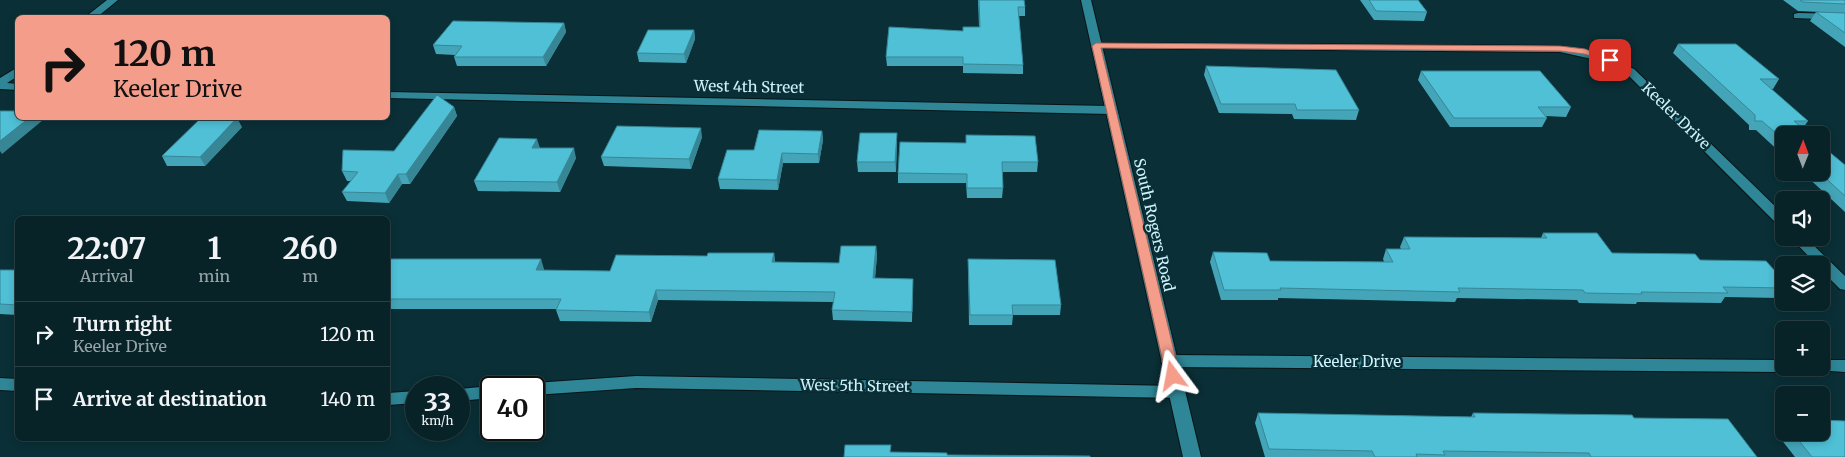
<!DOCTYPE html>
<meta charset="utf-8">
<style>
body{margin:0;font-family:Merriweather,serif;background:#162f34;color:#f1f3f6;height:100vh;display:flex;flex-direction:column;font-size:19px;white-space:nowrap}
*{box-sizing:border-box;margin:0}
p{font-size:16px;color:#98a4a8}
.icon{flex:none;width:28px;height:28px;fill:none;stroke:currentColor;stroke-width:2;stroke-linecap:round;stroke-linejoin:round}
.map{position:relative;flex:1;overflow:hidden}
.details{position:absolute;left:15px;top:216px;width:375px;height:225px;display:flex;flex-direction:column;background:#082328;border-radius:8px;box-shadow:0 2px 8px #0003,0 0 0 1px #294045}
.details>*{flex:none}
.guide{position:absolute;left:15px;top:15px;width:375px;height:105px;border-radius:8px;box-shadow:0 2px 8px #0003,0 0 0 1px #294045;background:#f49d8b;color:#111;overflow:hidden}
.needle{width:32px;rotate:1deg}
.buttons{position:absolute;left:1775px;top:126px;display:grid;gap:10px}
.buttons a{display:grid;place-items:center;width:55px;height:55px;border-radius:8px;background:#082328;box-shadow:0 2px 8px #0003,0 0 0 1px #294045;font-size:25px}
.speed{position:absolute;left:405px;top:376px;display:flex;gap:10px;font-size:25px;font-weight:700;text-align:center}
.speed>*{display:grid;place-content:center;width:65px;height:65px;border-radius:50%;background:#082328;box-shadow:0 2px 8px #0003,0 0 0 1px #294045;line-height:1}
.speed small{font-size:12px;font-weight:400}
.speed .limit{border:2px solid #111;border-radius:8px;background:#fff;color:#111}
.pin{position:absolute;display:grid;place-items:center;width:42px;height:42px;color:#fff;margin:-21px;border-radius:10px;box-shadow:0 2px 8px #0006}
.me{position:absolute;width:55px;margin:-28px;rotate:347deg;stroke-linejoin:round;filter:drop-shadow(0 0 4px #0008)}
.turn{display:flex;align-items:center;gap:18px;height:105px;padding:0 15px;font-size:22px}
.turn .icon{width:65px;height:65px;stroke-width:2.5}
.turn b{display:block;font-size:35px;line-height:42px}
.eta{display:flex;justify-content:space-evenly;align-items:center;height:85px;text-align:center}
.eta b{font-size:30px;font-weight:700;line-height:35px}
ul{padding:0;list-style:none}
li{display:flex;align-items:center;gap:15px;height:65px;padding:0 15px;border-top:1px solid #294045}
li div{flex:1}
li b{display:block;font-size:19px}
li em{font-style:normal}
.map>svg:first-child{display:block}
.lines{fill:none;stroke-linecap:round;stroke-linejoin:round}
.minor-casing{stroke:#071518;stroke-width:2}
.tertiary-casing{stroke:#071518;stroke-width:2}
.minor{fill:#2f8696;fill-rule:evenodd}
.tertiary{fill:#2f8696;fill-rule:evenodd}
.wall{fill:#44a5b8}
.shaded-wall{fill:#378696}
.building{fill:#4fc0d6;stroke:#378696}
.route{fill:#f49d8b;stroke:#9f665a}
.labels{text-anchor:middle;stroke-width:5;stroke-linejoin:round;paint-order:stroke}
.street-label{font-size:15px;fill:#cdf4fd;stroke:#0a2f36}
</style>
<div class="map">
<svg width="1845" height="457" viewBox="0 0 1845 457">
<rect width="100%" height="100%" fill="#0a2f36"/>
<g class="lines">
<defs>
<g id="minor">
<path d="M107,0h11l-22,18h-12z"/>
<path d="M1798,13l47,1v6l-51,-2v-4z"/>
<path d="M1096,43l464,3 40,8 34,15 150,146v12l-5,-1 -153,-153 -34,-14 -32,-7 -468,-4v-4z"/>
<path d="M18,67v9l-11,7 11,1v6l-18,-1v-11z"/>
<path d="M388,92l722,14 6,4 -6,4 -722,-16z"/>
<path d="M1791,238h15l39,38v14l-5,-1 -19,-19v-5h-4z"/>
<path d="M1169,355l615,5v8h7l-7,4 -615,-5 -6,-2 -2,-4 2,-4z"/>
<path d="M1821,360h24v12l-30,-2 -1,-2h7z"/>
<path d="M636,376l541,10 6,2 2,4 -2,4 -6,2 -541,-10 -102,7v-7h-7l7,-5z"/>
<path d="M0,378l18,1v12l-18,-1z"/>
<path d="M491,386l6,2h-6v10l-32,3v-12z"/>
<path d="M416,391v12l-28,2v-12z"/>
</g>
<path id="tertiary" d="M1081,0h10l110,457h-18z"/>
</defs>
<use href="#minor" class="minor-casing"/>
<use href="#tertiary" class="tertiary-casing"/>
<use href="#minor" class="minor"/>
<use href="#tertiary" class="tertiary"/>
</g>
<g class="wall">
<path d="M978,0h46l1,7v9h-6l4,49v9l-60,-1v-7h-76l-1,-9 77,-26 16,-4z"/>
<path d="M1360,0h58l9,12 -3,9 -50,-1z"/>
<path d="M1783,0h62v13l-47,-2z"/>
<path d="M1816,12l29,1v34l-35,-26z"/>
<path d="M564,23l2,9 -20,34h-89l-3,-9 1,-2 -19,-1 -3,-9z"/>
<path d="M694,30l1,9 -9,24 -47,-1 -2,-9z"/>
<path d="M1678,44l101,35 -6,10h-3l38,32 -5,7 -19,7v21l-28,-26h-7v-5l-76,-72z"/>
<path d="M1206,66l153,44 -3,10 -62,-1 -2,-5 -73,-1 -15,-38z"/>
<path d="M1421,71l150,36 -5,10 -20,-1 1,2 -5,9h-92l-32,-47z"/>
<path d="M454,107l3,9 -47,68h-8l-13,19 -42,-2 -5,-9 9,-11h-4l-5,-10 52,-20z"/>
<path d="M242,127l-37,39h-38l-5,-10z"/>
<path d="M822,131l1,9 -4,23h-36l-5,27 -58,-1 -2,-10 36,-29z"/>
<path d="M897,133l-1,39h-38l-1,-10z"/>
<path d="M966,135l72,27 -1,10h-35l1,16 -1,10h-35l-1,-15h-68v-10l68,-30z"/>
<path d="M702,137l-11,32 -87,-3 -3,-9z"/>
<path d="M540,148l36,10 -16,34 -82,-1 -4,-10z"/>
<path d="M1845,165v47l-43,-40h19z"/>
<path d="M1543,233l69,20 88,7 84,21v15l-1,2 -58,-1 -4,6 -84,-1 -1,2 -57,-1 -2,-3 -120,-2 -2,4 -177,-4v2h-57l-11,-38 3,-10 57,9 114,1 -1,-3 3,-10h15l-1,-2 4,-10 137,1z"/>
<path d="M876,246l1,10 -2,22 38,1 -1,43 -79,-2 -1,-10 2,-8 -176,-2 -7,22 -91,-1 -4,-11 1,-1h-169v-50l156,10v1l66,1 97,-15 67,-3 1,9 64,1z"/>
<path d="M968,259l93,46 -1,10h-47l-1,10h-43z"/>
<path d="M0,270h18v45l-18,-1z"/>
<path d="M1258,413l213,4 2,-4 161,5 123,39h-492l-10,-34z"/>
<path d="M1782,420h2v12h37l24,25h-50l-21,-27z"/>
</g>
<g class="shaded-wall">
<path d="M564,23l2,9 -20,34 -3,-9z"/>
<path d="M694,30l1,9 -9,24 -2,-9z"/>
<path d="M454,107l3,9 -47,68 -4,-10z"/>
<path d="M29,118h12l2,2 -41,34 -2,-3v-10z"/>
<path d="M237,118l5,9 -37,39 -5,-9z"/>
<path d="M701,128l1,9 -11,32 -2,-10z"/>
<path d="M822,131l1,9 -4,23 -1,-9z"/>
<path d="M897,133v10l-1,29 -1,-10z"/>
<path d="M537,139l3,9h-8z"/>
<path d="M574,148l2,10 -16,34 -3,-10z"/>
<path d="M782,153l1,10 -5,27 -1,-10z"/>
<path d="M398,174l4,10 -13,19 -4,-10z"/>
<path d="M876,246l1,10 -3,32 -1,-10z"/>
<path d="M774,253l1,10 -3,-1z"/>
<path d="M541,259l3,10 -4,11 -4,-10z"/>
<path d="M656,290l2,10 -7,22 -2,-10z"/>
</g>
<g class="building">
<path d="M979,0h45l1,7h-7l5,58 -60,-1v-7h-77l3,-30 74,4v-4h17z"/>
<path d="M1369,0h49l9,12 -51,-1z"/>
<path d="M1800,0h45v4l-42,-2z"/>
<path d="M1816,12l29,1v20z"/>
<path d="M260,17h48l-49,1z"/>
<path d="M453,21l111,2 -21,34h-89l8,-11 -29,-1z"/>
<path d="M648,30h46l-10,24 -47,-1z"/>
<path d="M1678,44h58l43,35h-19l48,42h-14l16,14h-26v5l-22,-19h-7v-6z"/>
<path d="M1206,66l130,4 23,40h-62l-2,-6h-74z"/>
<path d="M1421,71h119l31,36h-33l9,11h-93z"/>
<path d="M437,95l17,12 -48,67h-8l-13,19 -43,-1 16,-20 -16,-1 1,-21 51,1z"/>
<path d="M0,111h18v7h11l-29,23z"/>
<path d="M201,118h36l-37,39 -38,-1z"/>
<path d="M617,126l84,2 -12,31 -88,-2z"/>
<path d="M759,130l63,1 -4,23 -36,-1 -5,27 -59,-1 9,-29h27z"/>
<path d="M860,133h37l-2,29h-38z"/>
<path d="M966,135l69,1 3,26h-36l1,26h-36v-14l-69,-1 2,-31 66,1z"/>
<path d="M499,138l38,1 -5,9h42l-17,34 -83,-1z"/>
<path d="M1821,145l24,20v31l-26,-24h2z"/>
<path d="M1543,233h54l15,20 83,1 5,6 66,1 18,20v7l-61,-1 5,6 -87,-1 1,2 -57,-1 -2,-3 -125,-2 2,4 -180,-4 1,2h-57l-11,-38 54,1 3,8 123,1 -7,-13h24l-6,-12 143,1z"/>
<path d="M841,246h35l-3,32 40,1 -1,33 -80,-2 3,-18 -179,-2 -7,22 -93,-2 5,-11h-173v-40h153l-5,11 74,1 6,-16 91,1 1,-3h66l-2,9 67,1z"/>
<path d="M968,259l87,1 6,45h-49l1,10h-43z"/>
<path d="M0,270h18v35l-18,-1z"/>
<path d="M1258,413l217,4 -2,-4 159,2 2,3 94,1 29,38h-166l-2,-4 -146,-2 2,4 -29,-1 1,3h-42l-3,-6 -103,-2z"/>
<path d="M1821,420l24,1v36h-33l-20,-25h29z"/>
<path d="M845,445h46l-1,7 57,1v2l143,1v1h-246z"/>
</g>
<path class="route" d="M1096,43l464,3 25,3 29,11 -4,2 -26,-8 -24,-3 -459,-3 79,328 -7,5 -7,-5 -74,-330z"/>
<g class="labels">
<g class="street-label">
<text transform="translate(749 87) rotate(1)" y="5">West 4th Street</text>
<text transform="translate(1676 116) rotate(44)" y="5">Keeler Drive</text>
<text transform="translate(1154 225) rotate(77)" y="5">South Rogers Road</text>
<text x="1357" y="367">Keeler Drive</text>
<text transform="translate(855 386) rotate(1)" y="5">West 5th Street</text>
</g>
</g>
</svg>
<div class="buttons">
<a><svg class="needle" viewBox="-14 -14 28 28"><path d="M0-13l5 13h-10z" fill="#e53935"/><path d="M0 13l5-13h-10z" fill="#98a4a8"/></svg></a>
<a><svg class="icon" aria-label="sound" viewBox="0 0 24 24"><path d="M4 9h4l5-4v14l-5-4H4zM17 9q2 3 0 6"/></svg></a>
<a><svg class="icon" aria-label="layers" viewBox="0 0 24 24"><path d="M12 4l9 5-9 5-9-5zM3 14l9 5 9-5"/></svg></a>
<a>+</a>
<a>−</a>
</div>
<div class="speed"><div>33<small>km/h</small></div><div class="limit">40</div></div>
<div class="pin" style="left:1610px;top:60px;background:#d93025"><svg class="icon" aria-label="arrive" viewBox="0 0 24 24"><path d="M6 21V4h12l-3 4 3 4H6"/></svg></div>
<svg class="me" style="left:1173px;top:376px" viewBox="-20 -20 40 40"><path d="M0-17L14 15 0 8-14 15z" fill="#f49d8b" stroke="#fff" stroke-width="4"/></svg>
<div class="guide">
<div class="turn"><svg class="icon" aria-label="right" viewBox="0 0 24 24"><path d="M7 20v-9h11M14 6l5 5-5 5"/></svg><div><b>120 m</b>Keeler Drive</div></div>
</div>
<section class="details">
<div class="eta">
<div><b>22:07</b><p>Arrival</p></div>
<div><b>1</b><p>min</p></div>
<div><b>260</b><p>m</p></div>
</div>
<ul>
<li><svg class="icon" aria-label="right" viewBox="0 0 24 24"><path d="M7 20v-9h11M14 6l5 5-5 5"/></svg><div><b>Turn right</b><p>Keeler Drive</p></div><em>120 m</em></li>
<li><svg class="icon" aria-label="arrive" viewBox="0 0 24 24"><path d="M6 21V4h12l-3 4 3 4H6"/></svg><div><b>Arrive at destination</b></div><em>140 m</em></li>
</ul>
</section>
</div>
